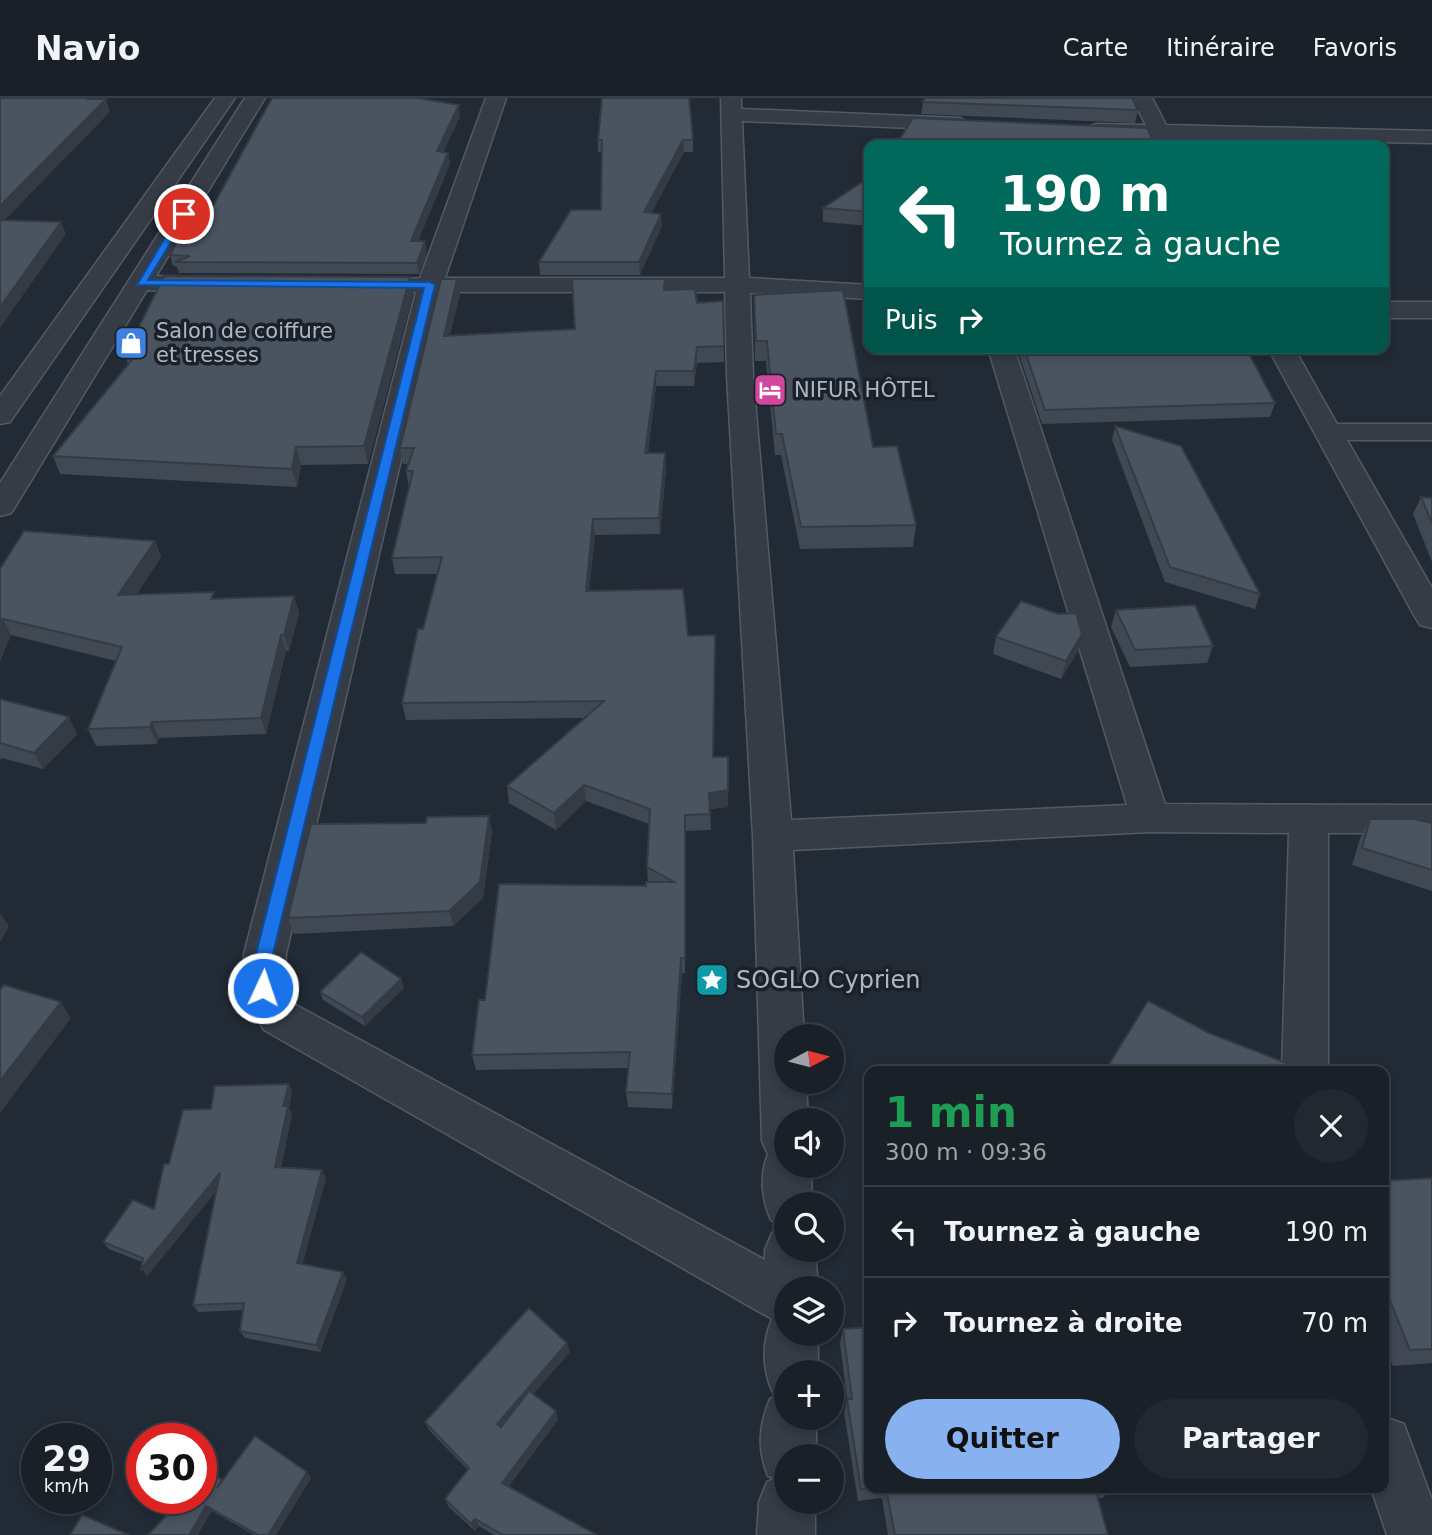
<!DOCTYPE html>
<html lang="fr">
<meta charset="utf-8">
<style>
body{margin:0;font-family:"DejaVu Sans",sans-serif;background:#222830;color:#f1f3f6;height:100vh;display:flex;flex-direction:column;font-size:26px;white-space:nowrap}
*{box-sizing:border-box;margin:0}
p{font-size:23px;color:#9fa3a8}
.icon{flex:none;width:38px;height:38px;fill:none;stroke:currentColor;stroke-width:2;stroke-linecap:round;stroke-linejoin:round}
.map{position:relative;flex:1;overflow:hidden}
.side{position:absolute;left:864px;top:968px;width:525px;height:427px;display:flex;flex-direction:column;background:#192028;border-radius:14px;box-shadow:0 4px 10px #0003,0 0 0 2px #373e45}
.side>*{flex:none}
.top-card{position:absolute;left:864px;top:42px;width:525px;height:214px;border-radius:14px;box-shadow:0 4px 10px #0003,0 0 0 2px #373e45;background:#00695c;color:#fff;overflow:hidden}
.needle{width:46px;rotate:83deg}
.buttons{position:absolute;left:774px;top:926px;display:grid;gap:14px}
.buttons a{display:grid;place-items:center;width:70px;height:70px;border-radius:50%;background:#192028;box-shadow:0 4px 10px #0003,0 0 0 2px #373e45;font-size:35px}
.speed{position:absolute;left:21px;top:1325px;display:flex;gap:14px;font-size:35px;font-weight:700;text-align:center}
.speed>*{display:grid;place-content:center;width:91px;height:91px;border-radius:50%;background:#192028;box-shadow:0 4px 10px #0003,0 0 0 2px #373e45;line-height:1}
.speed small{font-size:18px;font-weight:400}
.speed .limit{border:10px solid #d22;background:#fff;color:#111}
.pin{position:absolute;display:grid;place-items:center;width:60px;height:60px;color:#fff;margin:-30px;border:4px solid #fff;border-radius:50%;box-shadow:0 2px 7px #0007}
.me{position:absolute;width:77px;margin:-38px;rotate:3deg;stroke-linejoin:round;filter:drop-shadow(0 0 5px #0008)}
.turn{display:flex;align-items:center;gap:24px;height:147px;padding:0 21px;font-size:32px}
.turn .icon{width:91px;height:91px;stroke-width:2.5}
.turn b{display:block;font-size:49px;line-height:60px}
.then{display:flex;align-items:center;height:66px;padding:0 21px;background:#0003;gap:14px;font-size:26px}
.round{display:grid;place-items:center;flex:none;width:74px;height:74px;border-radius:37px;background:#222830}
.head{display:flex;align-items:center;justify-content:space-between;height:119px;padding:0 21px}
h1{font-size:42px;font-weight:800;line-height:52px;color:#1e9e55}
.action{display:flex;gap:14px;margin-top:auto;padding:14px 21px}
.action a{flex:1;height:80px;border-radius:42px;background:#88b2ef;color:#111;font-size:28px;font-weight:800;line-height:80px;text-align:center}
.action a+a{background:#222830;color:#f1f3f6}
ul{padding:0;list-style:none}
li{display:flex;align-items:center;gap:21px;height:91px;padding:0 21px;border-top:2px solid #373e45}
li div{flex:1}
li b{display:block;font-size:26px}
li em{font-style:normal}
header{display:flex;align-items:center;gap:42px;box-sizing:border-box;height:98px;padding:0 35px;background:#192028;border-bottom:2px solid #373e45}
header strong{font-size:33px}
nav{display:flex;gap:38px;margin-inline-start:auto;font-size:24px}
.map>svg:first-child{display:block}
.lines{fill:none;stroke-linecap:round;stroke-linejoin:round}
.minor-casing{stroke:#525a64;stroke-width:3}
.minor{fill:#353c46;fill-rule:evenodd}
.wall{fill:#404853}
.shaded-wall{fill:#343b44}
.building{fill:#4a5461;stroke:#343b44;stroke-width:2}
.route{fill:#1a73e8;stroke:#114b97;stroke-width:2}
.labels{text-anchor:middle;stroke-width:7;stroke-linejoin:round;paint-order:stroke}
.far-poi-label{font-size:21px;fill:#afb7c3;stroke:#1a212a;text-anchor:start}
.poi-label{font-size:24px;fill:#afb7c3;stroke:#1a212a;text-anchor:start}
</style>
<header>
<strong>Navio</strong>
<nav><a>Carte</a><a>Itinéraire</a><a>Favoris</a></nav>
</header>
<div class="map">
<svg width="1432" height="1437" viewBox="0 0 1432 1437">
<rect width="100%" height="100%" fill="#212a35"/>
<g class="lines">
<defs>
<g id="minor">
<path d="M215,0h20l-225,324 -10,2v-28z"/>
<path d="M245,0h20l-109,178 56,1 9,2 3,5 -3,5 -9,2 -65,-1 -132,217 -4,6 -11,3v-33z"/>
<path d="M486,0h20l-61,180h280l-4,-180h20v11l219,9 10,6 -10,6 -218,-9 7,157 121,7v14l-120,-6 3,83 38,444 336,-15 -139,-457h26l151,456 267,1v28h-104v238h-46l7,-238 -139,-1 -357,18 11,186h-18v46h20l2,38h-22v46h25l1,38h-26v22l-15,-6c-9,-20 -12,-45 -3,-66l-6,-13 -9,-305 -26,-460 -2,-84h-285l-154,662 -1,33 9,17 471,256v-10l7,-17 14,-5v22h29l3,38h-32v46h32v38h-32v46h30v38h-30v46h29v33h-58l2,-33 8,-20 8,-4 -7,-2c-11,-27 -9,-51 2,-77l10,-5 -8,-3c-10,-24 -10,-48 0,-72l-508,-289 -23,-42 3,-34 172,-662 -19,-2 -3,-5 3,-5 23,-2z"/>
<path d="M1132,0h20l14,27 266,6v12l-260,-5 4,7h-20l-4,-8 -62,-3 -3,-4 3,-4 7,-2 49,1z"/>
<rect x="1384" y="204" width="48" height="16"/>
<path d="M1268,250h26l43,76h95v16h-85l85,148v40l-12,-3 -5,-8z"/>
<path d="M1384,1319l20,7 28,76v35h-45l-16,-47h13z"/>
</g>
</defs>
<use href="#minor" class="minor-casing"/>
<use href="#minor" class="minor"/>
</g>
<g class="wall">
<path d="M923,4l215,8 -3,13 -214,-9z"/>
<path d="M460,18l-17,36 5,1 2,11 -32,77 9,12 -8,21 -240,-1 -2,-6 -4,-1 -3,-11 37,-38z"/>
<path d="M598,42h95v12h-9l-33,61 11,13 -22,49h-100l-1,-13 62,-52 1,-58h-4z"/>
<path d="M870,79v49l-47,-4v-14z"/>
<path d="M457,181l3,15 -10,41 125,-6 90,-50v11l32,13 26,-2 1,61 -27,1 -3,23h-38l-8,67 18,16 -6,65 -65,1 -6,56 99,45 26,121 14,50 -18,2 1,21 -26,1v142h-3l-10,136 -44,-2 -2,-15 3,-24 -153,2 -4,-15 13,-55 161,-114 2,-4 -1,-15 2,-43 -63,-23 -30,29 -47,-27 -2,-17 77,-68 -178,2 -4,-17 36,-129h-43l-3,-16 17,-71 -3,-16 2,-7h-5l-3,-16z"/>
<path d="M413,196l-45,170 -67,1 -4,22 -237,-13 -7,-18 75,-92 -3,-9z"/>
<path d="M754,197l119,152 43,78 -3,22 -113,2 -19,-94h-6l-9,-94h-11z"/>
<path d="M927,250h56l-1,4 -52,3z"/>
<path d="M1017,250h184l74,55 -5,14 -228,7z"/>
<path d="M1115,328l145,168 -5,15 -90,-27 -53,-142z"/>
<path d="M1421,399l11,1v64l-19,-48z"/>
<path d="M155,443l6,16 -24,37 79,5 78,-3 5,17 -10,38h-3l-20,83 -107,4 -2,6 -61,2 -8,-17 28,-68 -105,-26 -11,26v-92z"/>
<path d="M1116,512l97,36 -6,17 -77,4 -19,-40z"/>
<path d="M1082,536l-4,17 -17,28 -68,-25 3,-17z"/>
<path d="M0,601l77,35 -34,35 -41,-11 -2,2z"/>
<path d="M489,718l3,16 -9,66 -30,28 -159,8 -6,-16 138,-95z"/>
<path d="M1370,721l62,4v68l-80,-26 9,-29z"/>
<path d="M401,881l3,9 -39,38 -42,-26 -3,-8z"/>
<path d="M289,986l3,8 -3,16 3,6 -11,54 45,10 -24,86 41,8 4,7 -27,73 -75,-14 -5,-7 3,-21 -45,2 -5,-7 24,-115 -70,86 -5,-14 -33,-13 -6,-7 51,-33 15,-45 42,-55z"/>
<path d="M1432,1080v185l-39,3 -9,-23v-162z"/>
<path d="M843,1231l27,159h241l-8,10h-5l10,37h-220l-6,-37 -24,3 -14,-89 3,-13 -7,-56z"/>
<path d="M570,1254l-37,42 25,26 -49,66 88,49h-103l-15,-9 -4,5 -26,-24 -4,-8 23,-29 -39,-40 -4,-8z"/>
<path d="M307,1374l4,6 -35,57h-22l-42,-24 -64,24 74,-55z"/>
</g>
<g class="shaded-wall">
<path d="M106,1l4,13 -109,112 -1,-3v-15z"/>
<path d="M459,7l1,11 -21,46 -2,-11z"/>
<path d="M683,42l1,12 -39,73 -1,-13z"/>
<path d="M448,55l2,11 -37,89 -2,-12z"/>
<path d="M661,116l1,12 -22,49 -1,-13z"/>
<path d="M61,124l5,12 -66,94v-21z"/>
<path d="M425,143l2,12 -8,21 -2,-11z"/>
<path d="M410,179l3,17 -45,170 -4,-18z"/>
<path d="M457,181l3,15 -14,57 -2,-15z"/>
<path d="M697,249v16l-3,23v-15z"/>
<path d="M656,273v15l-10,83 -1,-16z"/>
<path d="M296,349l5,18 -4,22 -5,-18z"/>
<path d="M665,355l1,16 -6,65 -1,-16z"/>
<path d="M593,421l2,16 -8,73 -1,-17z"/>
<path d="M155,443l6,16 -35,54 -8,-16z"/>
<path d="M294,498l5,17 -10,38 -5,-16z"/>
<path d="M3,521l8,16 -11,26v-37z"/>
<path d="M1082,536l-4,17 -17,28 5,-18z"/>
<path d="M281,537l5,16 -20,83 -5,-16z"/>
<path d="M69,619l8,17 -34,35 -9,-16z"/>
<path d="M152,624l7,16 -2,6 -7,-17z"/>
<path d="M584,687l2,16 -30,29 -2,-17z"/>
<path d="M728,692v17l-19,2v-16z"/>
<path d="M489,718l3,16 -9,66 -30,28 -4,-15z"/>
<path d="M0,815l9,13 -9,17z"/>
<path d="M681,860l1,15 -10,136v-15z"/>
<path d="M401,881l3,9 -39,38 -3,-9z"/>
<path d="M61,904l10,16 -71,95v-32z"/>
<path d="M289,986l3,8 -3,16 3,6 -13,61 -4,-8 8,-61z"/>
<path d="M322,1072l4,8 -25,92 -4,-7z"/>
<path d="M220,1075l5,7 -78,96 -6,-7z"/>
<path d="M343,1174l4,7 -27,73 -4,-7z"/>
<path d="M567,1245l3,9 -70,80 -3,-8z"/>
<path d="M556,1313l2,9 -53,71 -3,-8z"/>
<path d="M307,1374l4,6 -35,57h-8z"/>
<path d="M206,1408l6,5 -14,24h-9z"/>
<path d="M475,1421l4,7 -4,5 -4,-7z"/>
</g>
<g class="building">
<path d="M0,0h89l-1,1h18l-106,107z"/>
<path d="M272,0h145l42,7 -22,46 11,2 -37,88h14l-8,22 -242,-1 15,-6 -20,-1 18,-38h19z"/>
<path d="M602,0h87l4,42h-10l-39,72 17,2 -22,48h-100l32,-52h30l1,-70h-4z"/>
<path d="M925,0h207l6,12 -215,-8z"/>
<path d="M913,20l234,10 8,17h-259z"/>
<path d="M870,79v35l-47,-4z"/>
<path d="M0,122l61,2 -61,85z"/>
<path d="M164,178l246,1 -46,169 -68,1 -4,22 -239,-13 82,-100 -10,-1z"/>
<path d="M441,181h16l-13,57 131,-7 -3,-50h93l-1,11 31,-1 2,14 26,-2 1,45 -27,1 -3,24h-38l-11,82h20l-6,65 -66,1 -7,72 97,-2 5,47 27,-1 -2,122h15v33l-19,3 1,21 -25,1v143h-4l-9,136 -46,-2 4,-40 -158,3 7,-55h6l14,-116 147,2v-4h28l-27,-15 3,-58 -66,-24 -30,28 -47,-27 97,-85 -202,2 16,-74h5l19,-72 -50,1 21,-87h-7l8,-23h-14z"/>
<path d="M843,192l30,157 24,-1 19,79 -115,2 -19,-93h-6l-9,-93h-11l-2,-46z"/>
<path d="M1024,250h177l46,2 28,53 -230,7z"/>
<path d="M1115,328l66,20 79,148 -90,-27z"/>
<path d="M1421,399l11,1v25z"/>
<path d="M24,433l131,10 -37,54 96,-3 -3,7 83,-3 -10,39h-3l-20,83 -109,4 -2,5 -62,2 34,-82 -119,-28 -3,5v-55z"/>
<path d="M1021,503l37,13 18,-1 6,21 -16,27 -70,-24z"/>
<path d="M1195,507l18,41 -78,4 -19,-40z"/>
<path d="M0,601l69,18 -35,36 -34,-10z"/>
<path d="M489,718l-9,66 -31,29 -161,7 23,-94 115,-1 1,-6z"/>
<path d="M1370,721h43l19,4v47l-70,-22z"/>
<path d="M361,854l40,27 -39,38 -42,-25z"/>
<path d="M4,887l57,17 -61,79v-91z"/>
<path d="M1148,903l61,32 90,35v3h-194z"/>
<path d="M289,986l-6,22h5l-13,61 47,3 -25,93 46,9 -27,73 -76,-14 4,-28 -51,2 27,-132 -79,96 2,-11 -40,-16 30,-42 21,9 10,-45h5l14,-54 28,-1 4,-23z"/>
<path d="M1432,1080v171l-22,1 -26,-64v-105z"/>
<path d="M529,1210l38,35 -70,81 4,3 28,-36 27,20 -54,72 95,52h-94l-28,-16 -4,5 -26,-25 24,-31 -44,-46z"/>
<path d="M870,1229v161h4l-13,1 -14,-90h5l-9,-70z"/>
<path d="M255,1338l52,36 -39,63h-10l-52,-29 -17,29h-41l35,-37h18v-18l9,-9 12,9 -5,8z"/>
<path d="M886,1390h215h-6l13,47h-213z"/>
<path d="M82,1417l47,20h-59z"/>
</g>
<path class="route" d="M184,113l4,3 -40,66 282,2 5,3 -162,669 -1,34 -9,8 -9,-8 2,-34 168,-666 -287,-3 42,-71z"/>
<defs>
<symbol id="shop-square" viewBox="-11 -11 22 22"><rect x="-9" y="-9" width="18" height="18" rx="4" fill="#3f7fe0" stroke="#1a212a"/><path d="M-5-2.5h2.3a2.7 3.5 0 0 1 5.4 0H5L5.5 6h-11ZM-1.5-2.5h3a1.5 2.3 0 0 0-3 0Z" fill="#fff"/></symbol>
<symbol id="hotel-square" viewBox="-11 -11 22 22"><rect x="-9" y="-9" width="18" height="18" rx="4" fill="#d1479c" stroke="#1a212a"/><path d="M-6-4.5h1.5V1H6V5H4.5V3h-9V5H-6ZM-4 0a1.8 1.8 0 1 1 3.6 0ZM.5 0V-2.5h3Q6-2.5 6 0Z" fill="#fff"/></symbol>
<symbol id="sight-square" viewBox="-11 -11 22 22"><rect x="-9" y="-9" width="18" height="18" rx="4" fill="#0f9aa8" stroke="#1a212a"/><path d="M0-6L1.8-2.2L6-1.7L2.9 1.2L3.7 5.4L0 3.3L-3.7 5.4L-2.9 1.2L-6-1.7L-1.8-2.2Z" fill="#fff"/></symbol>
</defs>
<g fill-rule="evenodd">
<use href="#shop-square" x="112" y="226" width="38" height="38"/>
<use href="#hotel-square" x="751" y="273" width="38" height="38"/>
<use href="#sight-square" x="693" y="863" width="38" height="38"/>
</g>
<g class="labels">
<g class="far-poi-label">
<text x="156" y="240">Salon de coiffure<tspan x="156" dy="24">et tresses</tspan></text>
<text x="794" y="299">NIFUR HÔTEL</text>
</g>
<g class="poi-label">
<text x="736" y="890">SOGLO Cyprien</text>
</g>
</g>
</svg>
<div class="buttons">
<a><svg class="needle" viewBox="-14 -14 28 28"><path d="M0-13l5 13h-10z" fill="#e53935"/><path d="M0 13l5-13h-10z" fill="#9fa3a8"/></svg></a>
<a><svg class="icon" aria-label="sound" viewBox="0 0 24 24"><path d="M4 9h4l5-4v14l-5-4H4zM17 9q2 3 0 6"/></svg></a>
<a><svg class="icon" aria-label="search" viewBox="0 0 24 24"><circle cx="10" cy="10" r="6"/><path d="M15 15l6 6"/></svg></a>
<a><svg class="icon" aria-label="layers" viewBox="0 0 24 24"><path d="M12 4l9 5-9 5-9-5zM3 14l9 5 9-5"/></svg></a>
<a>+</a>
<a>−</a>
</div>
<div class="speed"><div>29<small>km/h</small></div><div class="limit">30</div></div>
<div class="pin" style="left:184px;top:116px;background:#d93025"><svg class="icon" aria-label="arrive" viewBox="0 0 24 24"><path d="M6 21V4h12l-3 4 3 4H6"/></svg></div>
<svg class="me" style="left:263px;top:890px" viewBox="-20 -20 40 40"><circle r="17" fill="#1a73e8" stroke="#fff" stroke-width="3"/><path d="M0-11L8 9 0 5-8 9z" fill="#fff"/></svg>
<div class="top-card">
<div class="turn"><svg class="icon" aria-label="left" viewBox="0 0 24 24"><path d="M17 20v-9H6M10 6l-5 5 5 5"/></svg><div><b>190 m</b>Tournez à gauche</div></div>
<div class="then">Puis<svg class="icon" aria-label="right" viewBox="0 0 24 24"><path d="M7 20v-9h11M14 6l5 5-5 5"/></svg></div>
</div>
<section class="side">
<div class="head"><div><h1>1 min</h1><p>300 m · 09:36</p></div><a class="round"><svg class="icon" aria-label="close" viewBox="0 0 24 24"><path d="M6 6l12 12M18 6L6 18"/></svg></a></div>
<ul>
<li><svg class="icon" aria-label="left" viewBox="0 0 24 24"><path d="M17 20v-9H6M10 6l-5 5 5 5"/></svg><div><b>Tournez à gauche</b></div><em>190 m</em></li>
<li><svg class="icon" aria-label="right" viewBox="0 0 24 24"><path d="M7 20v-9h11M14 6l5 5-5 5"/></svg><div><b>Tournez à droite</b></div><em>70 m</em></li>
</ul>
<div class="action"><a>Quitter</a><a>Partager</a></div>
</section>
</div>
